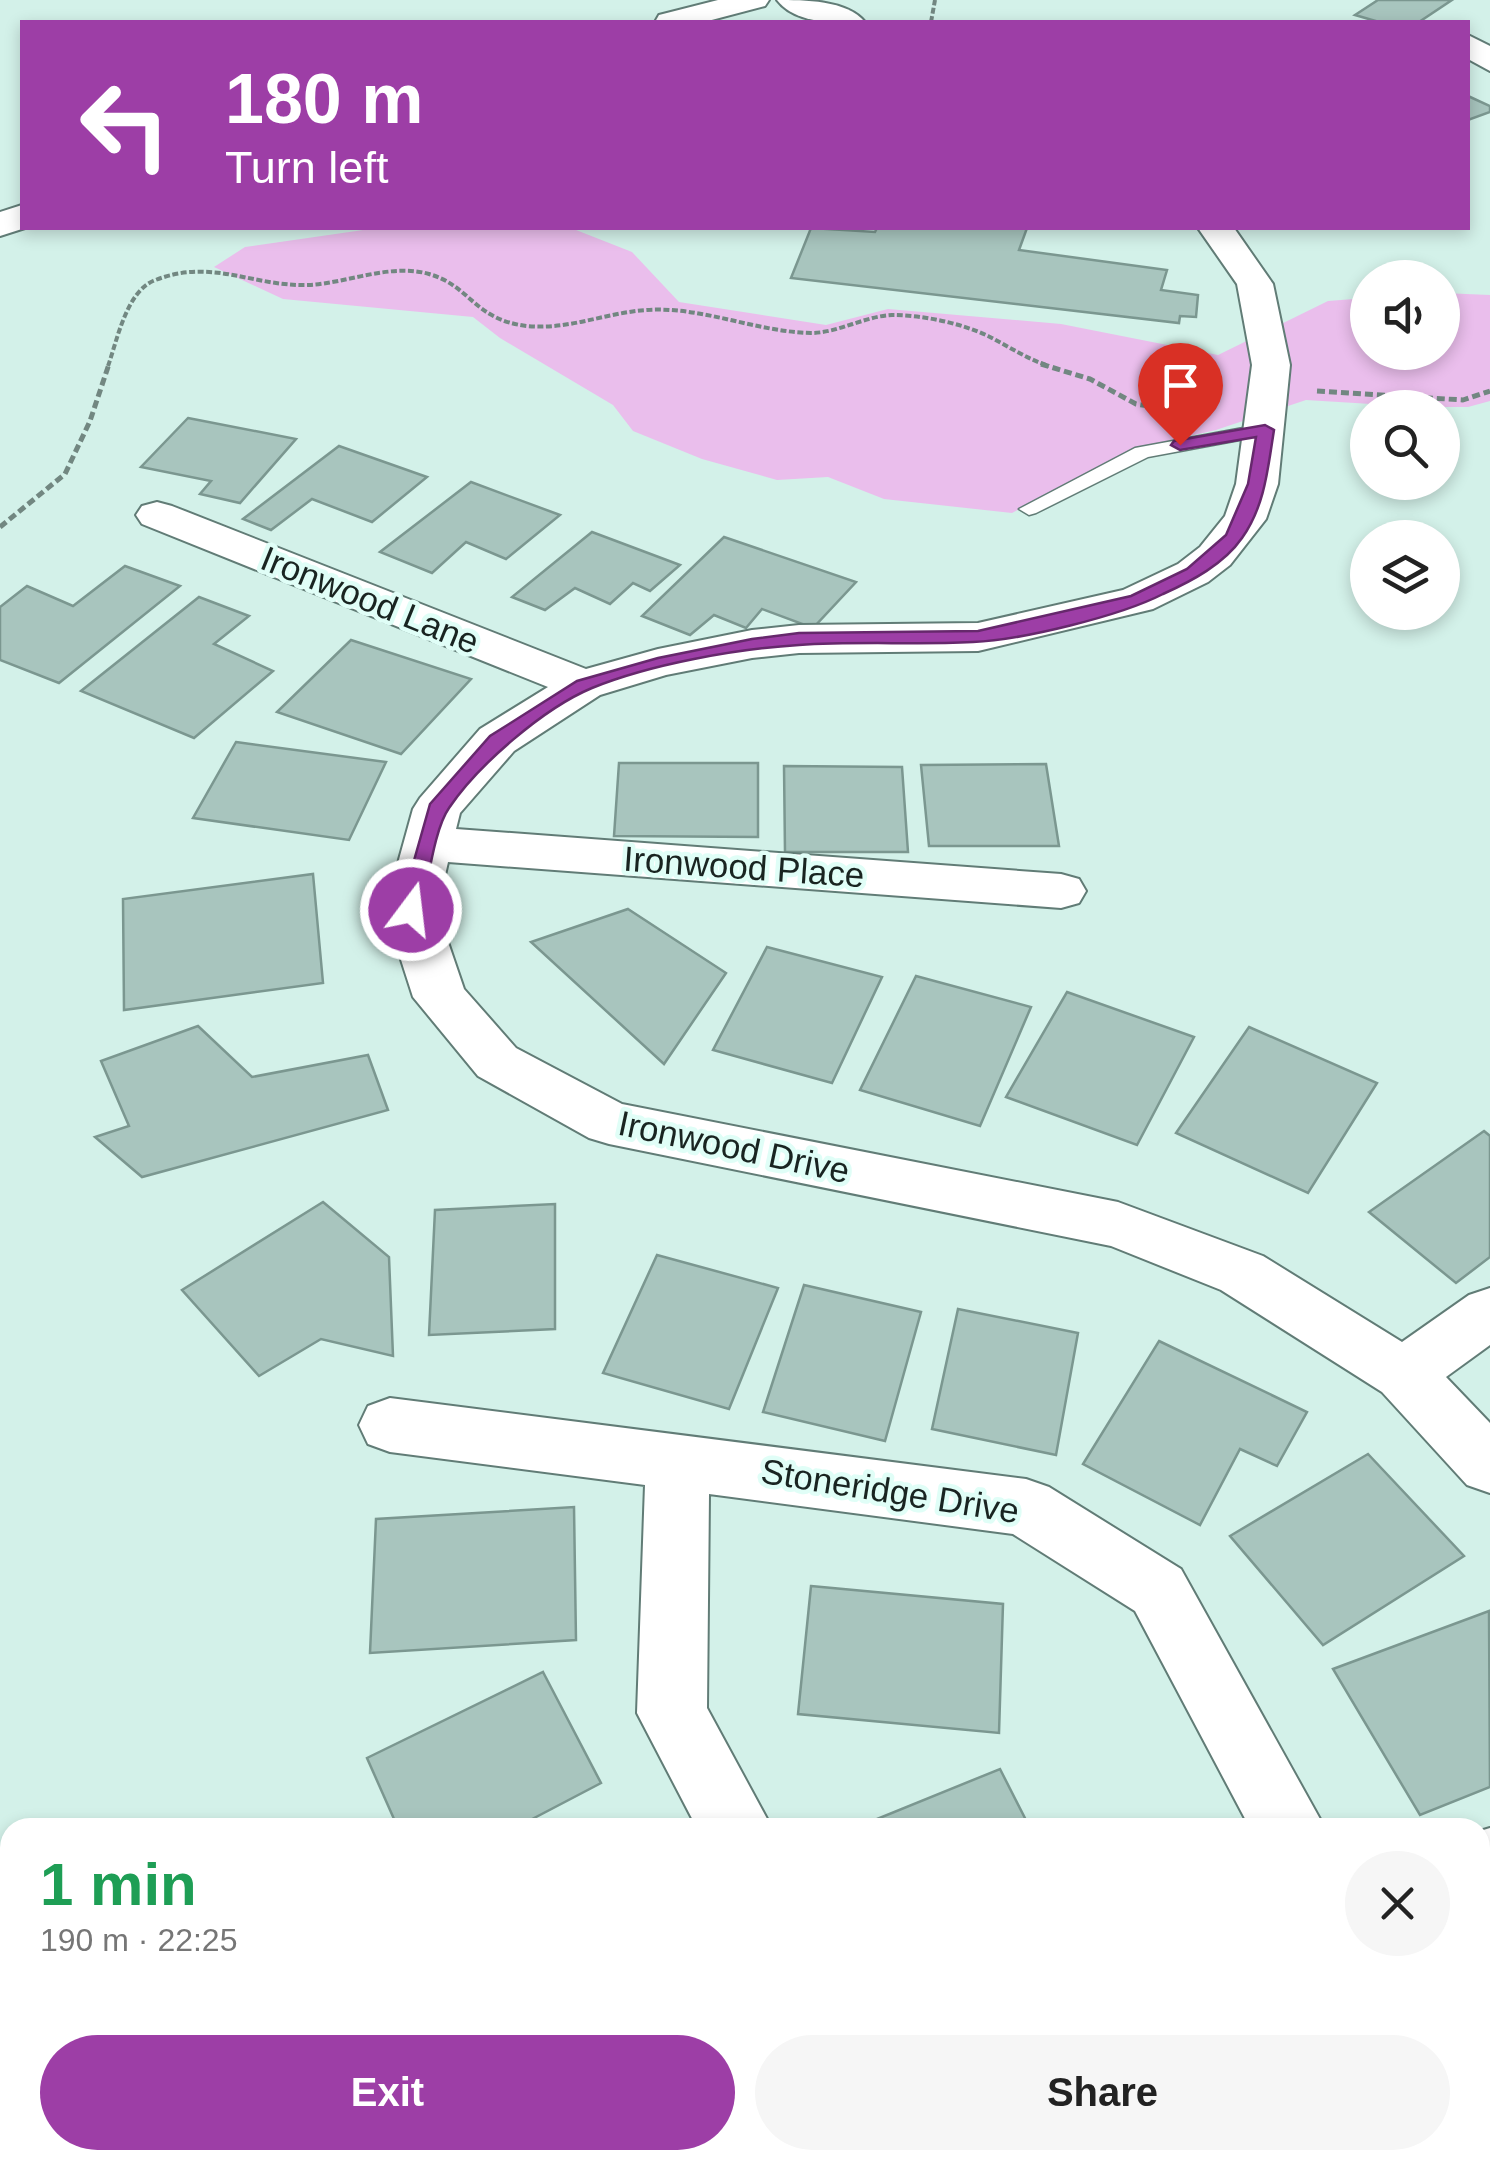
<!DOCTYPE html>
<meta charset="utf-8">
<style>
body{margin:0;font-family:Helvetica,sans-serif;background:#f6f6f6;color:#222;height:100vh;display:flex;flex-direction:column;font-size:38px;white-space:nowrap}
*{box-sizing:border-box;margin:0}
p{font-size:32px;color:#767676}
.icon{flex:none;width:55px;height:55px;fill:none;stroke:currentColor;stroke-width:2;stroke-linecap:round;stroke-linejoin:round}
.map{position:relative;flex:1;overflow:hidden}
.details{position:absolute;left:0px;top:1818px;width:1490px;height:352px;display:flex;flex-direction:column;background:#fff;border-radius:30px 30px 0 0;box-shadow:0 5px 15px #0003}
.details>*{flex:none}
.guide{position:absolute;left:20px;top:20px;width:1450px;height:210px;border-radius:0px;box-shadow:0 5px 15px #0003;background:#9d3ea6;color:#fff;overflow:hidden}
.buttons{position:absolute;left:1350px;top:260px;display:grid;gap:20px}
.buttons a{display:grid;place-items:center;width:110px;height:110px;border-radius:50%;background:#fff;box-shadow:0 5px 15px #0003;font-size:50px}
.pin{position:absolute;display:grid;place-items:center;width:85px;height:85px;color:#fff;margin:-102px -42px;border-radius:50% 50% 50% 0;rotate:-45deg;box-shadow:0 0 10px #0007}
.pin .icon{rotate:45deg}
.me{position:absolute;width:110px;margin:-55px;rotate:15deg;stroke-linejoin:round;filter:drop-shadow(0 0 8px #0008)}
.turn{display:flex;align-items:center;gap:35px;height:210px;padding:0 40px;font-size:45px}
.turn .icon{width:130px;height:130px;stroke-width:2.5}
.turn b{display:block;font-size:70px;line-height:85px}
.round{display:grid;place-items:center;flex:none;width:105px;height:105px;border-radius:52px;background:#f6f6f6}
.overview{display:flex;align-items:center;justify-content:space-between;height:170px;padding:0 40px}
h1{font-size:60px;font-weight:600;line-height:75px;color:#1e9e55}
.cta{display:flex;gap:20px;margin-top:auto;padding:20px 40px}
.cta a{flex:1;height:115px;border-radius:60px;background:#9d3ea6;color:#fff;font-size:40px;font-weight:600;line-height:115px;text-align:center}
.cta a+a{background:#f6f6f6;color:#222}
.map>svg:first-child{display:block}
.green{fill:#eabeec}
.building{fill:#a8c5be;stroke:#7b9790;stroke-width:2.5}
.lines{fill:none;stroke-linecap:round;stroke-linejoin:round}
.lane-casing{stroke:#617c76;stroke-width:3}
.street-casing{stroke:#617c76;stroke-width:4}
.secondary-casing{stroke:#617c76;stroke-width:4}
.path-far1{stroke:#728781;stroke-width:4;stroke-dasharray:6 2.5;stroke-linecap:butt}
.path{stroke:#728781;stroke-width:5;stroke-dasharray:8 4;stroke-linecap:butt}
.lane{fill:#fff;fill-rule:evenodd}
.street{fill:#fff;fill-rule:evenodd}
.secondary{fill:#fff;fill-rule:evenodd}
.route{fill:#9d3ea6;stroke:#66286c;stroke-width:2.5}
.labels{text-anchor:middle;stroke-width:9;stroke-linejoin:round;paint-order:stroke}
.street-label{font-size:35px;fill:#192421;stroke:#e0fef7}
</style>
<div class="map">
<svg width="1490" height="2169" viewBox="0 0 1490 2169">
<rect width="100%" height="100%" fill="#d3f1e9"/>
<path class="green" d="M377,228h194l61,24 47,50 147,23 62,-16 173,15 157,31 110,-54 39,-3 1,54h74l1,-59 47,2v106l-22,6h-48l-114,-7 -90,30 -83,19 -121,64 -128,-14 -56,-22 -51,3 -75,-21 -69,-28 -20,-26 -113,-67 -27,-21 -190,-18 -69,-32 31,-20z"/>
<g class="building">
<path d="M1378,0h74l-33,22h-40l-24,-7z"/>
<path d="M1468,96l22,10v6l-22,8z"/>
<path d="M811,228l64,4 2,-4h150l-8,22 148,20 -6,20 37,5 -2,22 -16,-1 -1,7 -388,-45z"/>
<path d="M188,418l108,21 -56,64 -40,-9 11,-13 -70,-14z"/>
<path d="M339,446l88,31 -55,45 -60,-23 -41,31 -28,-11z"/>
<path d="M471,482l89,33 -54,44 -40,-17 -34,31 -52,-21z"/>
<path d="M592,532l88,33 -30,26 -17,-8 -23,21 -35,-16 -30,22 -33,-13z"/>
<path d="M724,537l132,45 -43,46 -51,-19 -16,19 -32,-13 -24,20 -48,-19z"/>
<path d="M125,566l55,20 -121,97 -59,-23v-53l27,-21 46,20z"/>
<path d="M199,597l50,19 -35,28 59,27 -79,67 -113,-47z"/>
<path d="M351,640l120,39 -70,75 -124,-42z"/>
<path d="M236,742l150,20 -37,78 -156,-22z"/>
<path d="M619,763h139v74l-144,-1z"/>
<path d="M1046,764l13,82h-130l-8,-81z"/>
<path d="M784,766l118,1 6,85h-123z"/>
<path d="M313,874l10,109 -199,27 -1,-111z"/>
<path d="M628,909l98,64 -62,91 -133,-122z"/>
<path d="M767,947l115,30 -50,106 -119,-33z"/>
<path d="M916,976l115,31 -51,119 -120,-36z"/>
<path d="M1067,992l127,45 -57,108 -131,-48z"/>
<path d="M198,1026l54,51 116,-22 20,55 -246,67 -47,-40 34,-11 -28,-65z"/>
<path d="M1249,1027l128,56 -69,110 -132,-60z"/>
<path d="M1484,1131l6,5v121l-34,26 -87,-71z"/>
<path d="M323,1202l66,55 4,99 -72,-17 -62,37 -77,-86z"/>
<path d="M555,1204v125l-126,6 6,-125z"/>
<path d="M657,1255l121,33 -49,121 -126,-36z"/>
<path d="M804,1285l117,27 -36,129 -122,-29z"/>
<path d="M958,1309l120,24 -22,122 -124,-26z"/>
<path d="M1159,1341l148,71 -30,54 -37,-17 -40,76 -117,-61z"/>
<path d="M1368,1454l96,102 -141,89 -93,-109z"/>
<path d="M574,1507l2,133 -206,13 6,-134z"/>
<path d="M811,1586l192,18 -4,129 -201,-19z"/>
<path d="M1489,1611l1,176 -70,28 -87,-146z"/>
<path d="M543,1672l58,111 -86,45h-117l-31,-70z"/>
<path d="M1000,1769l30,59h-150l-3,-9z"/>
<path d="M1044,2160h159l4,9h-159z"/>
</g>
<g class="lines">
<defs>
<path id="lane" d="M1265,424l10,6 -3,4 -124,23 -112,56 -7,2 -10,-6 116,-61z"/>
<g id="street">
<path d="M777,0c27,0 70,0 88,22 -27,2 -70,2 -88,-22z"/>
<path d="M1468,35l22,11v25l-22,-12z"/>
<path d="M1198,228h36l39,56 17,81 -12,119 -12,35 -36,46 -22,17 -55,27 -175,42 -179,2 -47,5 -86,17 -66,20 -86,56 -54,62 -4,16 605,45 18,5 7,12 -7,12 -18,5 -613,-46 -11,48 27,79 52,59 106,56 496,98 145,54 139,86 67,-47 21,-7v57l-44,32 44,46v70l-23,-8 -85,-93 -161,-102 -110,-44 -502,-102 -20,-6 -111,-62 -65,-79 -28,-87 28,-101 7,-11 60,-69 68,-42 -406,-163 -6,-9 6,-9 15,-4 15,4 414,163 72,-20 94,-19 47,-5 179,-2 145,-33 55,-26 22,-17 25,-31 11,-32 16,-119 -15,-81z"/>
<path d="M390,1398l636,81 23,8 132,82 144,259h-75l-115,-217 -122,-77 -304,-40 -2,214 65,120h-75l-60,-115 8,-228 -255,-33 -22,-8 -9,-19 9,-19z"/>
<path d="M1490,1828v72l-10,3v-72z"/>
<path d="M883,2160h81l4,9h-81z"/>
<rect x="1347" y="2160" width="80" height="9"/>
</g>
<g id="secondary">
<path d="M718,0h51l-4,6 -61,16h-49l4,-7z"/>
<path d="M22,205l3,23 -25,8v-24z"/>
</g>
</defs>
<use href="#lane" class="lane-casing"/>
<use href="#street" class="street-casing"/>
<use href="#secondary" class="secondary-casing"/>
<g class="path-far1">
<path d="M931,22l4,-22"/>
<path d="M108,366c9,-25 18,-73 45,-85 58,-24 99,6 156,4 38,-2 82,-22 120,-11 42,12 45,46 98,52 42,4 78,-13 119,-16 56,-4 110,22 165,23 27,0 54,-17 81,-18 30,0 69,8 96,21 20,10 39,23 61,30"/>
</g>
<g class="path">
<path d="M1041,364l49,15 46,25 26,4"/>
<path d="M1317,391l146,9 27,-9"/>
<path d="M0,527l65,-53 25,-53 19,-57"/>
</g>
<use href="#lane" class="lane"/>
<use href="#street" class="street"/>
<use href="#secondary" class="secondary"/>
</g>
<path class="route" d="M1265,425l9,5c-6,37 -9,76 -32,108 -18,26 -50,43 -79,56 -43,22 -141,46 -190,48 -58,3 -116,-1 -174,3 -63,4 -148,19 -207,43 -48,20 -114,77 -143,120 -15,21 -21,76 -28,102l-10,8 -11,-8 30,-106 60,-68 87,-55 81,-23 94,-19 47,-6 179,-2 153,-35 56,-27 39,-34 22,-51 8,-47 -76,13 -9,-5 3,-4z"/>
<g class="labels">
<g class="street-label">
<text transform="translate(370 600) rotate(22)" y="12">Ironwood Lane</text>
<text transform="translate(744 867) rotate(4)" y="12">Ironwood Place</text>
<text transform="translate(734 1147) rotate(12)" y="12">Ironwood Drive</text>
<text transform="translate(890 1491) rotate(9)" y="12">Stoneridge Drive</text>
</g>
</g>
</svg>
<div class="buttons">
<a><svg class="icon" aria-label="sound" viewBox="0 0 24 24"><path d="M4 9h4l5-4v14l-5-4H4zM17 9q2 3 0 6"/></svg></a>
<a><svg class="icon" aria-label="search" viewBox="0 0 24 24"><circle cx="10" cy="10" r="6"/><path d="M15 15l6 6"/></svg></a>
<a><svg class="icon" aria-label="layers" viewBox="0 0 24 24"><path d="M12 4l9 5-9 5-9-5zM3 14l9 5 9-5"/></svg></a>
</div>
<div class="pin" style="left:1180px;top:445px;background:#d93025"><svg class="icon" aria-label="arrive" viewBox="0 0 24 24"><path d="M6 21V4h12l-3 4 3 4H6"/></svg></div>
<svg class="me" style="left:411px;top:910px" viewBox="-20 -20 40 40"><circle r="17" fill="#9d3ea6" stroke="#fff" stroke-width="3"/><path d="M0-11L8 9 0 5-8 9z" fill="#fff"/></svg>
<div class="guide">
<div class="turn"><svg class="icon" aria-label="left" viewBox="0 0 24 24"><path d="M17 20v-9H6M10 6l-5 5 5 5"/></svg><div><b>180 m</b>Turn left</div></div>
</div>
<section class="details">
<div class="overview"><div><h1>1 min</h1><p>190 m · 22:25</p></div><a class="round"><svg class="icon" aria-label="close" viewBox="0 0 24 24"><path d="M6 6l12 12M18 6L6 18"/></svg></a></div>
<div class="cta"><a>Exit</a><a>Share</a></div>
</section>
</div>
